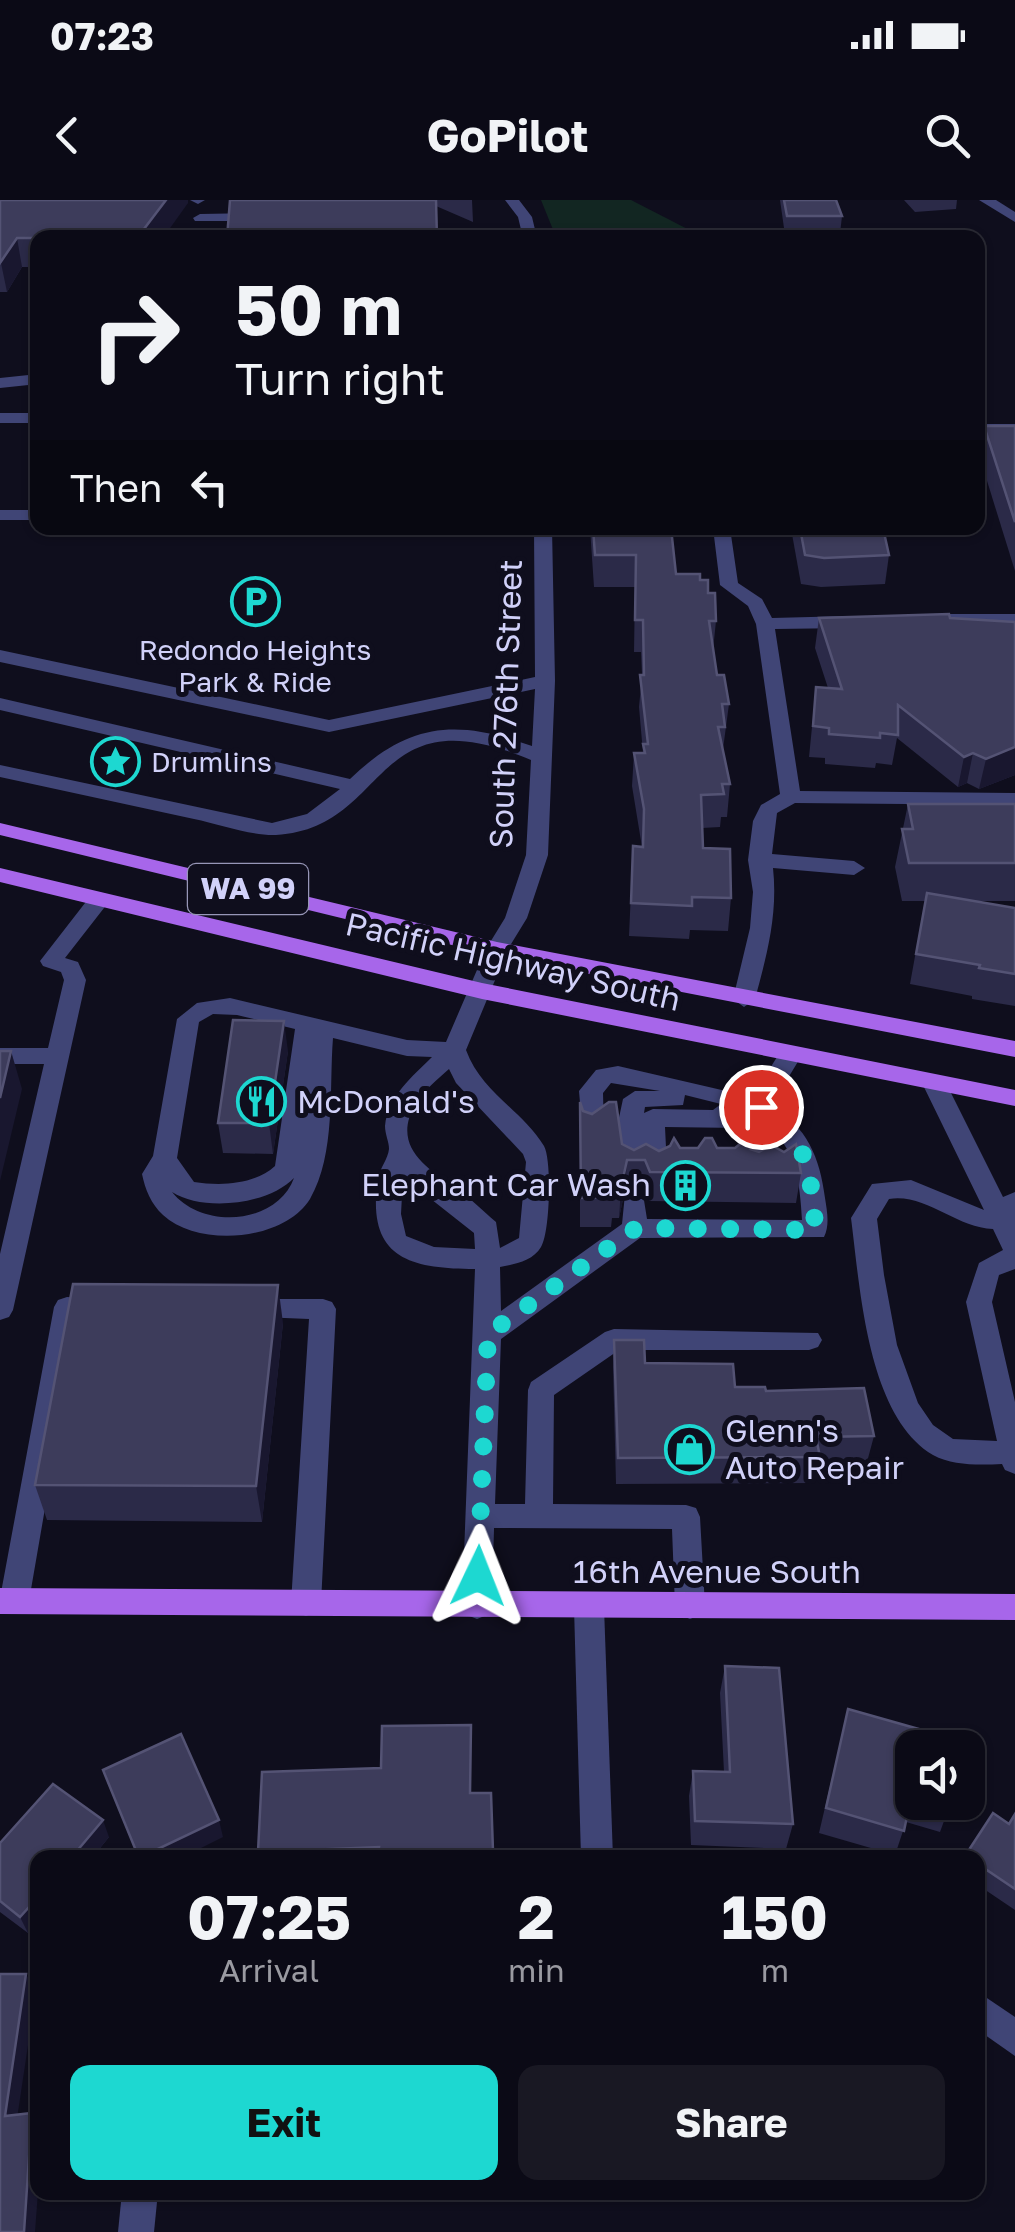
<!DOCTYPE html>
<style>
body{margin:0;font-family:"Golos Text",sans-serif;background:#191823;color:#f1f3f6;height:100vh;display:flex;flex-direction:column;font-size:38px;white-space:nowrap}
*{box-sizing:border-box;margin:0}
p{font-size:32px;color:#9a9aa1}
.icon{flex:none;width:55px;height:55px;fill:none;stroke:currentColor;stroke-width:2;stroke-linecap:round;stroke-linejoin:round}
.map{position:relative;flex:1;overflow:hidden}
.panel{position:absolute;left:30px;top:1650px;width:955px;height:350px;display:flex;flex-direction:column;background:#0b0a16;border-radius:20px;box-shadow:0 2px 8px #0004,0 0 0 2px #2b2b35}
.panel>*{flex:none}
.top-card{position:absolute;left:30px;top:30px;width:955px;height:305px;border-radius:20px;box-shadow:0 2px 8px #0004,0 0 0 2px #2b2b35;background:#0b0a16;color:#f1f3f6;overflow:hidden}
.controls{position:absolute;left:895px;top:1530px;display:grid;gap:20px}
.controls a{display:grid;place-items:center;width:90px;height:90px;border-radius:20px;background:#0b0a16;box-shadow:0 2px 8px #0004,0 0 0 2px #2b2b35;font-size:50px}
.pin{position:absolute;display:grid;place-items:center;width:85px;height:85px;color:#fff;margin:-42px;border:5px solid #fff;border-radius:50%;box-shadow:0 2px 10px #0007}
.me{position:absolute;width:110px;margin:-55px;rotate:2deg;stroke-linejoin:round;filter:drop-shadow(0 0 8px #0008)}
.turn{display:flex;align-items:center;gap:35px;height:210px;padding:0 40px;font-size:45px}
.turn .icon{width:130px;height:130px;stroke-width:2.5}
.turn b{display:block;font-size:70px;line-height:85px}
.then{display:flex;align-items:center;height:95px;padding:0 40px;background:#0003;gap:20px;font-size:38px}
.eta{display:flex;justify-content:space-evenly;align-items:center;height:170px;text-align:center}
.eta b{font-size:60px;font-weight:700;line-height:70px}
.action{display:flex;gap:20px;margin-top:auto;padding:20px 40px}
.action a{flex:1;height:115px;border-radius:20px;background:#1dd8d1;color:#111;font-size:40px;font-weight:700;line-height:115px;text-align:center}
.action a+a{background:#191823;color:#f1f3f6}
.status{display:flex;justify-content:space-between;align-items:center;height:70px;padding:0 50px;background:#0b0a16;direction:ltr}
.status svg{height:28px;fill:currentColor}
header{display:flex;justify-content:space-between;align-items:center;height:130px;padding:0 40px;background:#0b0a16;font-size:45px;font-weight:700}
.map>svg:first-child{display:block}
.green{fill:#122622}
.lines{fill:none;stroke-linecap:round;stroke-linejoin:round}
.minor{fill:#404576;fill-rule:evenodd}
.major{fill:#a766ea;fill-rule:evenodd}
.wall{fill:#2b2a48}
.shaded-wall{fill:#19172f}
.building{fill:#3d3c5b;stroke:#545374;stroke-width:2.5}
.route{stroke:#1dd8d1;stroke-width:18;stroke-dasharray:0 32.4}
.labels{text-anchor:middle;stroke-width:10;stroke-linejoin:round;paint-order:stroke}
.far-poi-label{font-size:28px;fill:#d1d1f9;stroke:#0f0e1d}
.shield{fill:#0f0e1d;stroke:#9796b7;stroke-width:2.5}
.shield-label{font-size:30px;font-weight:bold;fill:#d1d1f9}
.street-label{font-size:32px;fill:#d1d1f9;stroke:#0f0e1d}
.poi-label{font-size:32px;fill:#d1d1f9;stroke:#0f0e1d;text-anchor:start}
</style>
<div class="status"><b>07:23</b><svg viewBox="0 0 49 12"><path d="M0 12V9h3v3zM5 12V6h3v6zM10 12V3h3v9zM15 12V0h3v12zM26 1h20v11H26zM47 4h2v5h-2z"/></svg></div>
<header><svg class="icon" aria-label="back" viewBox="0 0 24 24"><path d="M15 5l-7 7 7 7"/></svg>GoPilot<svg class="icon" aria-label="search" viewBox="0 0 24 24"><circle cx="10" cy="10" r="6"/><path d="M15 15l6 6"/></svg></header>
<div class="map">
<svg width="1015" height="2032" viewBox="0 0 1015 2032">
<rect width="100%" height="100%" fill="#0f0e1d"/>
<path class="green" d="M541,0h90l72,37h-147z"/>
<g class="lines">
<g class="minor">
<path d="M190,0h15l-7,4z"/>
<path d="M505,0h14l13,17 5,21h-14l-5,-21z"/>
<path d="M979,0h17l19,12v10z"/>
<path d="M200,14l60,-1 7,4 -7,4h-65l-2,-3z"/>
<path d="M38,174v10l-38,4v-10z"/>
<rect x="0" y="213" width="38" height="10"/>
<rect x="978" y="224" width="37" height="10"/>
<rect x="0" y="310" width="38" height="10"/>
<path d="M534,328h18l3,153 -7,174 -21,63 -19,31 -42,101c15,42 56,60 78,96 8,14 6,87 -3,101 -8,14 -26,17 -41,20l1,44 121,-87 3,-30h18l4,25 155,1c-2,-37 -6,-75 -39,-97l5,46 -3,6h-18l-7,-47 -75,-1 2,41 -3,6 -9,3 -11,-7 -11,6 -9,-3 -7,-46 6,-28 12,-8h25l-49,-8 -8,10 1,39 -12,9 -9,-3 -4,-47 17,-21 22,-4 134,31 30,-48h16l4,6 -31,51c36,20 49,52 54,92 2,13 5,27 -1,39l-184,1 -139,101 -6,165h30l3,-114 3,-8 74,-50 9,-3 204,4 4,7 -4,7 -9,3h-190l-65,45 -1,109 133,1 10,3 4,9 5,89 -5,9 -10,4 -10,-4 -5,-9 -3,-77 -178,-1 -2,78 -5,9 -10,4 -10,-4 -5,-9 13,-337c-69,0 -109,-13 -97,-91 2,-10 10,-19 11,-29 0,-7 -4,-15 -4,-23 3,-30 27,-49 47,-69l-25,-1 -74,-18c-4,50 3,116 -23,161 -26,42 -111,49 -147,16 -12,-11 -18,-26 -21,-41l11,-18 24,-137 20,-16 33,-5 177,42 39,2 40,-93 19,-31 21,-63 5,-95c-162,-69 -139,68 -255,75 -25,1 -57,-11 -82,-16 -65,-14 -129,-28 -194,-42v-12l272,58 35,-9 33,-25 -340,-79v-12l350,81c59,-57 107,-60 182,-33l3,-57 -206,43 -329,-70v-12l329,70 206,-43zM213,814l24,1 58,14 -20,137c-21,19 -54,20 -81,16l-17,-24 22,-136zM449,869l7,14 67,71 3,8 -7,76 -19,10 -4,-26c-14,-12 -28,-26 -43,-36 -28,-19 -62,-41 -37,-83 8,-13 22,-24 33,-34zM685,895l36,9 -8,6 -60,-1 -9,4 1,-6 38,-2zM403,977l71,56 1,16 -41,-2 -28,-11 -5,-22zM294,978c-17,47 -92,52 -122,14 31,20 96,13 122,-14z"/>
<path d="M713,328h17l8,55 24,16 10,19 77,-2 9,6 -9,6 -74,1 25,162 215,2v12l-220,-2 -18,10 -5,41 82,7 11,7 -11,7 -81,-7c5,46 -6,87 -18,131l-11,8 -11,-8 17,-71 3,-36 -5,-32 5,-39 8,-16 19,-11 -24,-170 -8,-18 -28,-21z"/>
<path d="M939,414h76v12l-83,-2v-8z"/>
<path d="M100,692l11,7 -46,59 13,4 8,18 -73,330 -4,7 -9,3v-66l44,-190h-44v-16h48l16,-68 -3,-8 -18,-6 -3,-5 52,-67z"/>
<path d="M934,875l12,8 57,114 12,-5v77l-16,6 -7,27 23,100v72l-10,-4 -3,-6c-22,1 -49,2 -69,-9 -66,-39 -73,-168 -82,-237l21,-34 39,-4 73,30 -62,-127zM889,999c37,-6 67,29 104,30l10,21 -24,13 -13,39 31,139 -44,-2 -20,-14 -15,-22 -21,-58 -13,-70 -7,-56z"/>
<path d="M67,1097l44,3 4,7 -4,7 -33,3 -49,284 -5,9 -10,4 -10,-4 -4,-12 54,-291 4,-7z"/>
<path d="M247,1099h76l9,3 4,7 -15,294 -5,9 -10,4 -10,-4 -5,-9 18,-284 -71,-3 -4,-7 4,-7z"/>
<path d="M589,1394l10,4 5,9 9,251h-32l-7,-251 5,-9z"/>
<path d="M978,1792l37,25v39l-37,-26z"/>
<path d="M122,1992h36l-4,40h-36z"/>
</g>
<g class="major">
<path d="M0,623l497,119 518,99v16l-518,-101 -497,-121z"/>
<path d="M0,668l482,115 533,107v16l-533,-107 -482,-117z"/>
<path d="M0,1388l1015,6v26l-1015,-6z"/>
</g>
</g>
<g class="wall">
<path d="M0,0h188v3l-150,35v29h-16l-15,25h-7z"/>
<path d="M230,0h242l1,22 -37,-16z"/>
<path d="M780,0h56l6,16 -2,18 -55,1z"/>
<path d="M904,0h53l-1,9 -41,3z"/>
<path d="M984,226h31v145l-36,-116z"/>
<path d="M590,328h81l5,46 24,6 8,13 8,28 -3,29 4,25 12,29 -6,45 7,35 -3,33h-6l-1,10 -18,1 1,20 28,50 -3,33 -38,-1 -1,9 -60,-3 4,-90 9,1 -10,-61 2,-33h9l-4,-46 3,-32 -1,-23h-7l1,-65h-41z"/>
<path d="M793,328h90l6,27 -4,29 -64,3 -20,-3 -9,-50z"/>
<path d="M819,418l196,157 -36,14 -12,-6 -9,4 -61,-49 -5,27 -16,-2 -1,5 -50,-4v-6l-16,-1 7,-70 12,1 -13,-40z"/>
<path d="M908,604h107v97h-39l39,7v98l-43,-7v-3l-62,-12 15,-83h-23l-7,-34z"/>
<path d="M288,851l-15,103 -50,-1 -5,-30z"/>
<path d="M580,902l3,9 39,33 12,6 25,1 21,-3 70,1 51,24 -5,30 -148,-2 -5,-11h-18l-6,28h-7l-1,9h-31z"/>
<path d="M283,1123l-21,199 -215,-2 -12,-35z"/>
<path d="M614,1140l31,23 90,24 31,4 108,45 -7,26 -48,1 -5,20 -198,1 -3,-117z"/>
<path d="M725,1466l68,158 -7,25 -95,-4 -2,-49 4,-25 31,1 -4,-79z"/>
<path d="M848,1509l64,39v54h39l-11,30 -34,-10 -11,33 -76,-22z"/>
<path d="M471,1525v68h20l2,65h-234l-1,-6 123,-84z"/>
<path d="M993,1613l16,11 6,-10v96l-37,-25v-27h-13z"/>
<path d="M109,1637l-17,21h-54v63l-10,12 -28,-21v-69z"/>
<path d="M599,1992h51l-51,2z"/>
</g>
<g class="shaded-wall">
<path d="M166,0h22v3l-25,35 -22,-5z"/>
<path d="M17,38l5,29 -15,25 -6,-29z"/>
<path d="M1015,547v28l-36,14 7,-30z"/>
<path d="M973,553l-6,30 -9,4 6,-30z"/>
<path d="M284,821l4,30 -15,103 -4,-31z"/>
<path d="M11,851l11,38 -22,92v-83z"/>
<path d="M627,960l-2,30 -6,28 2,-30z"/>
<path d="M278,1085l5,38 -21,199 -6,-36z"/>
<path d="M103,1620l6,17 -17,21h-21z"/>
<path d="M219,1620l4,17 -42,21h-40z"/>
<path d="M38,1697v24l-10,12 -8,-16z"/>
<path d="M26,1774l10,18 -21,140 -10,-16z"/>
<path d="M32,1913l6,10v69l-3,40h-11z"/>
</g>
<g class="building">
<path d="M0,0h166l-25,33 37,2 -1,3h-160l-17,25z"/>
<path d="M230,0h206l1,38h-210z"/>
<path d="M784,0h52l6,16h-55z"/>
<path d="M984,226h31v96z"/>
<path d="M593,328h78l5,46h24v6h8v13h7l1,28h-7l8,54h7l5,29h-7l3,23h-7l12,57h-8l2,10 -23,1 2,53 27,1 1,49 -39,-1v9l-61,-3 2,-57 10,1 1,-38 -10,-56h11l-2,-9h5l-8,-69h4l-1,-55h-8l1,-65h-41z"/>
<path d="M800,328h83l6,27 -65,3 -19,-3z"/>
<path d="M949,414l1,4 65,4v125l-29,12 -13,-6 -9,4 -66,-52v30l-18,-2v5l-51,-4v-6l-16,-2 3,-39 26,2 -23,-71z"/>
<path d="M908,604h107v59h-106l-7,-34h11z"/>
<path d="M927,693l88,15v66l-36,-6 1,-3 -64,-11z"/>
<path d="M233,820l51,1 -15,102h-51z"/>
<path d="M0,851h11l-11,47z"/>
<path d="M580,902l3,9 9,3 17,-12h7l6,42 12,6 12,-6 13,7 11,-5 4,-8 6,10h18l7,-10h7l5,10h18l11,-9 4,10 9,3 12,-7 13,7 12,-8 5,29 -151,-1 -5,-12h-18l-6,28h-8v9l-32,1z"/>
<path d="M73,1084l205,1 -22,201 -221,-1z"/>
<path d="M614,1140h30l1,23 88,1 2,23h30l1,4 98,-3 10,48 -58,1 4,20 -202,1z"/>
<path d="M725,1466l54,2 14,156 -98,-3 -2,-50 37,1z"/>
<path d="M848,1509l113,32 -1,7h-48v49h-1l-7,34 -78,-23z"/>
<path d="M471,1525l-1,68h21l2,58 -115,1 1,-5 -121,5 4,-80 119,-4 1,-42z"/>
<path d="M181,1534l38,86 -80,38 -36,-88z"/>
<path d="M53,1584l50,36 -32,38h-33v39l-18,20 -20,-16v-58z"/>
<path d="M932,1602h19l-1,6z"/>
<path d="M993,1613l16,11 6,-10v75l-37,-25v-6h-10l-3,-2z"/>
<path d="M0,1774h26l-21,142 27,-3 -8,119h-24z"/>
</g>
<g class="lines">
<path class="route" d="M478,1376l10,-242 148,-106 179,2c-1,-29 -5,-72 -23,-96 -7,-10 -21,-18 -31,-27"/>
</g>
<defs>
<symbol id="parking-ring" viewBox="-11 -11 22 22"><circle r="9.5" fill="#0f0e1d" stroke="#1dd8d1" stroke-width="1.5"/><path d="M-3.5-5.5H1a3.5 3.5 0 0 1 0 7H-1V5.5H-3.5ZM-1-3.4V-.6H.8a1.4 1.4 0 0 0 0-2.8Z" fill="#1dd8d1"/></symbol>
<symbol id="sight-ring" viewBox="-11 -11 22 22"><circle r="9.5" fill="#0f0e1d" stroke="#1dd8d1" stroke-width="1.5"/><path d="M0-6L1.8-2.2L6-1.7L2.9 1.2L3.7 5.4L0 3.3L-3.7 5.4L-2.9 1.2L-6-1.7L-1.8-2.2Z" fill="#1dd8d1"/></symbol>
<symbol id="restaurant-ring" viewBox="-11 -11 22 22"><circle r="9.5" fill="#0f0e1d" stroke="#1dd8d1" stroke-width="1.5"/><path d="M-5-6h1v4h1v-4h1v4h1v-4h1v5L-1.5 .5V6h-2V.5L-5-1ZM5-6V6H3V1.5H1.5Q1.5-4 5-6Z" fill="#1dd8d1"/></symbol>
<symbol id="building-ring" viewBox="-11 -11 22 22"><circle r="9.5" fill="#0f0e1d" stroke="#1dd8d1" stroke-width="1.5"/><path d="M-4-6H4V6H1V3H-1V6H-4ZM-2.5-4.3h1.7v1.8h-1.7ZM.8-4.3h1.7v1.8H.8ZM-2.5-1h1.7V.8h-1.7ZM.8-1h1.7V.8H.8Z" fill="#1dd8d1"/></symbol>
<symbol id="shop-ring" viewBox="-11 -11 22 22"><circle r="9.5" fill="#0f0e1d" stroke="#1dd8d1" stroke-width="1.5"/><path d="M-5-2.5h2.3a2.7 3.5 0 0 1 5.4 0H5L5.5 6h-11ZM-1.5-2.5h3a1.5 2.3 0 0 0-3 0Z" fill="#1dd8d1"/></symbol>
</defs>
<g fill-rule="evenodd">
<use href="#parking-ring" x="228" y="374" width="55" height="55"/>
<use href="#sight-ring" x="88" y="534" width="55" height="55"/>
<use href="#restaurant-ring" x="234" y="874" width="55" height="55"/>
<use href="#building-ring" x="658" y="958" width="55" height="55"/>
<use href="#shop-ring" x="662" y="1222" width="55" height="55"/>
</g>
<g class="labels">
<g class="far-poi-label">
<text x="255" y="460">Redondo Heights<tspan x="255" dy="32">Park &amp; Ride</tspan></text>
<text x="151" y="572" text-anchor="start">Drumlins</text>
</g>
<rect class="shield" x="188" y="664" width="120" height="50" rx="8"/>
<g class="shield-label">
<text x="248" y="699">WA 99</text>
</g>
<g class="street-label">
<text transform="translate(506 504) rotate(-88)" y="11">South 276th Street</text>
<text transform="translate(513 762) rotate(13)" y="11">Pacific Highway South</text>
<text x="717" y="1383">16th Avenue South</text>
</g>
<g class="poi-label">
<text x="297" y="913">McDonald's</text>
<text x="651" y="996" text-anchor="end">Elephant Car Wash</text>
<text x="725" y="1242">Glenn's<tspan x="725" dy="37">Auto Repair</tspan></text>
</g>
</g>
</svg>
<div class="controls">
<a><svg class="icon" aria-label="sound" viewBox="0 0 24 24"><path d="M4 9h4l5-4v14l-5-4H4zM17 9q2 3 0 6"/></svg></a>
</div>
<div class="pin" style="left:761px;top:907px;background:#d93025"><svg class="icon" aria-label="arrive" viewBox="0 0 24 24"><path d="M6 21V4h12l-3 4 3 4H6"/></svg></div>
<svg class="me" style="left:478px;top:1376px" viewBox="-20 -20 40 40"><path d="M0-17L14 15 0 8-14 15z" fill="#1dd8d1" stroke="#fff" stroke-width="4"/></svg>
<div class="top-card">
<div class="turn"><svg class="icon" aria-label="right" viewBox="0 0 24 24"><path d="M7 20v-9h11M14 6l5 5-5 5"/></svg><div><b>50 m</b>Turn right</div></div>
<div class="then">Then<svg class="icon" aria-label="left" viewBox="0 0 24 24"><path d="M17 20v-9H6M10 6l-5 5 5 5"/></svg></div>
</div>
<section class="panel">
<div class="eta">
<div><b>07:25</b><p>Arrival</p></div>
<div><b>2</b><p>min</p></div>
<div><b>150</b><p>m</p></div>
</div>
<div class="action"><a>Exit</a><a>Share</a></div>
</section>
</div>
